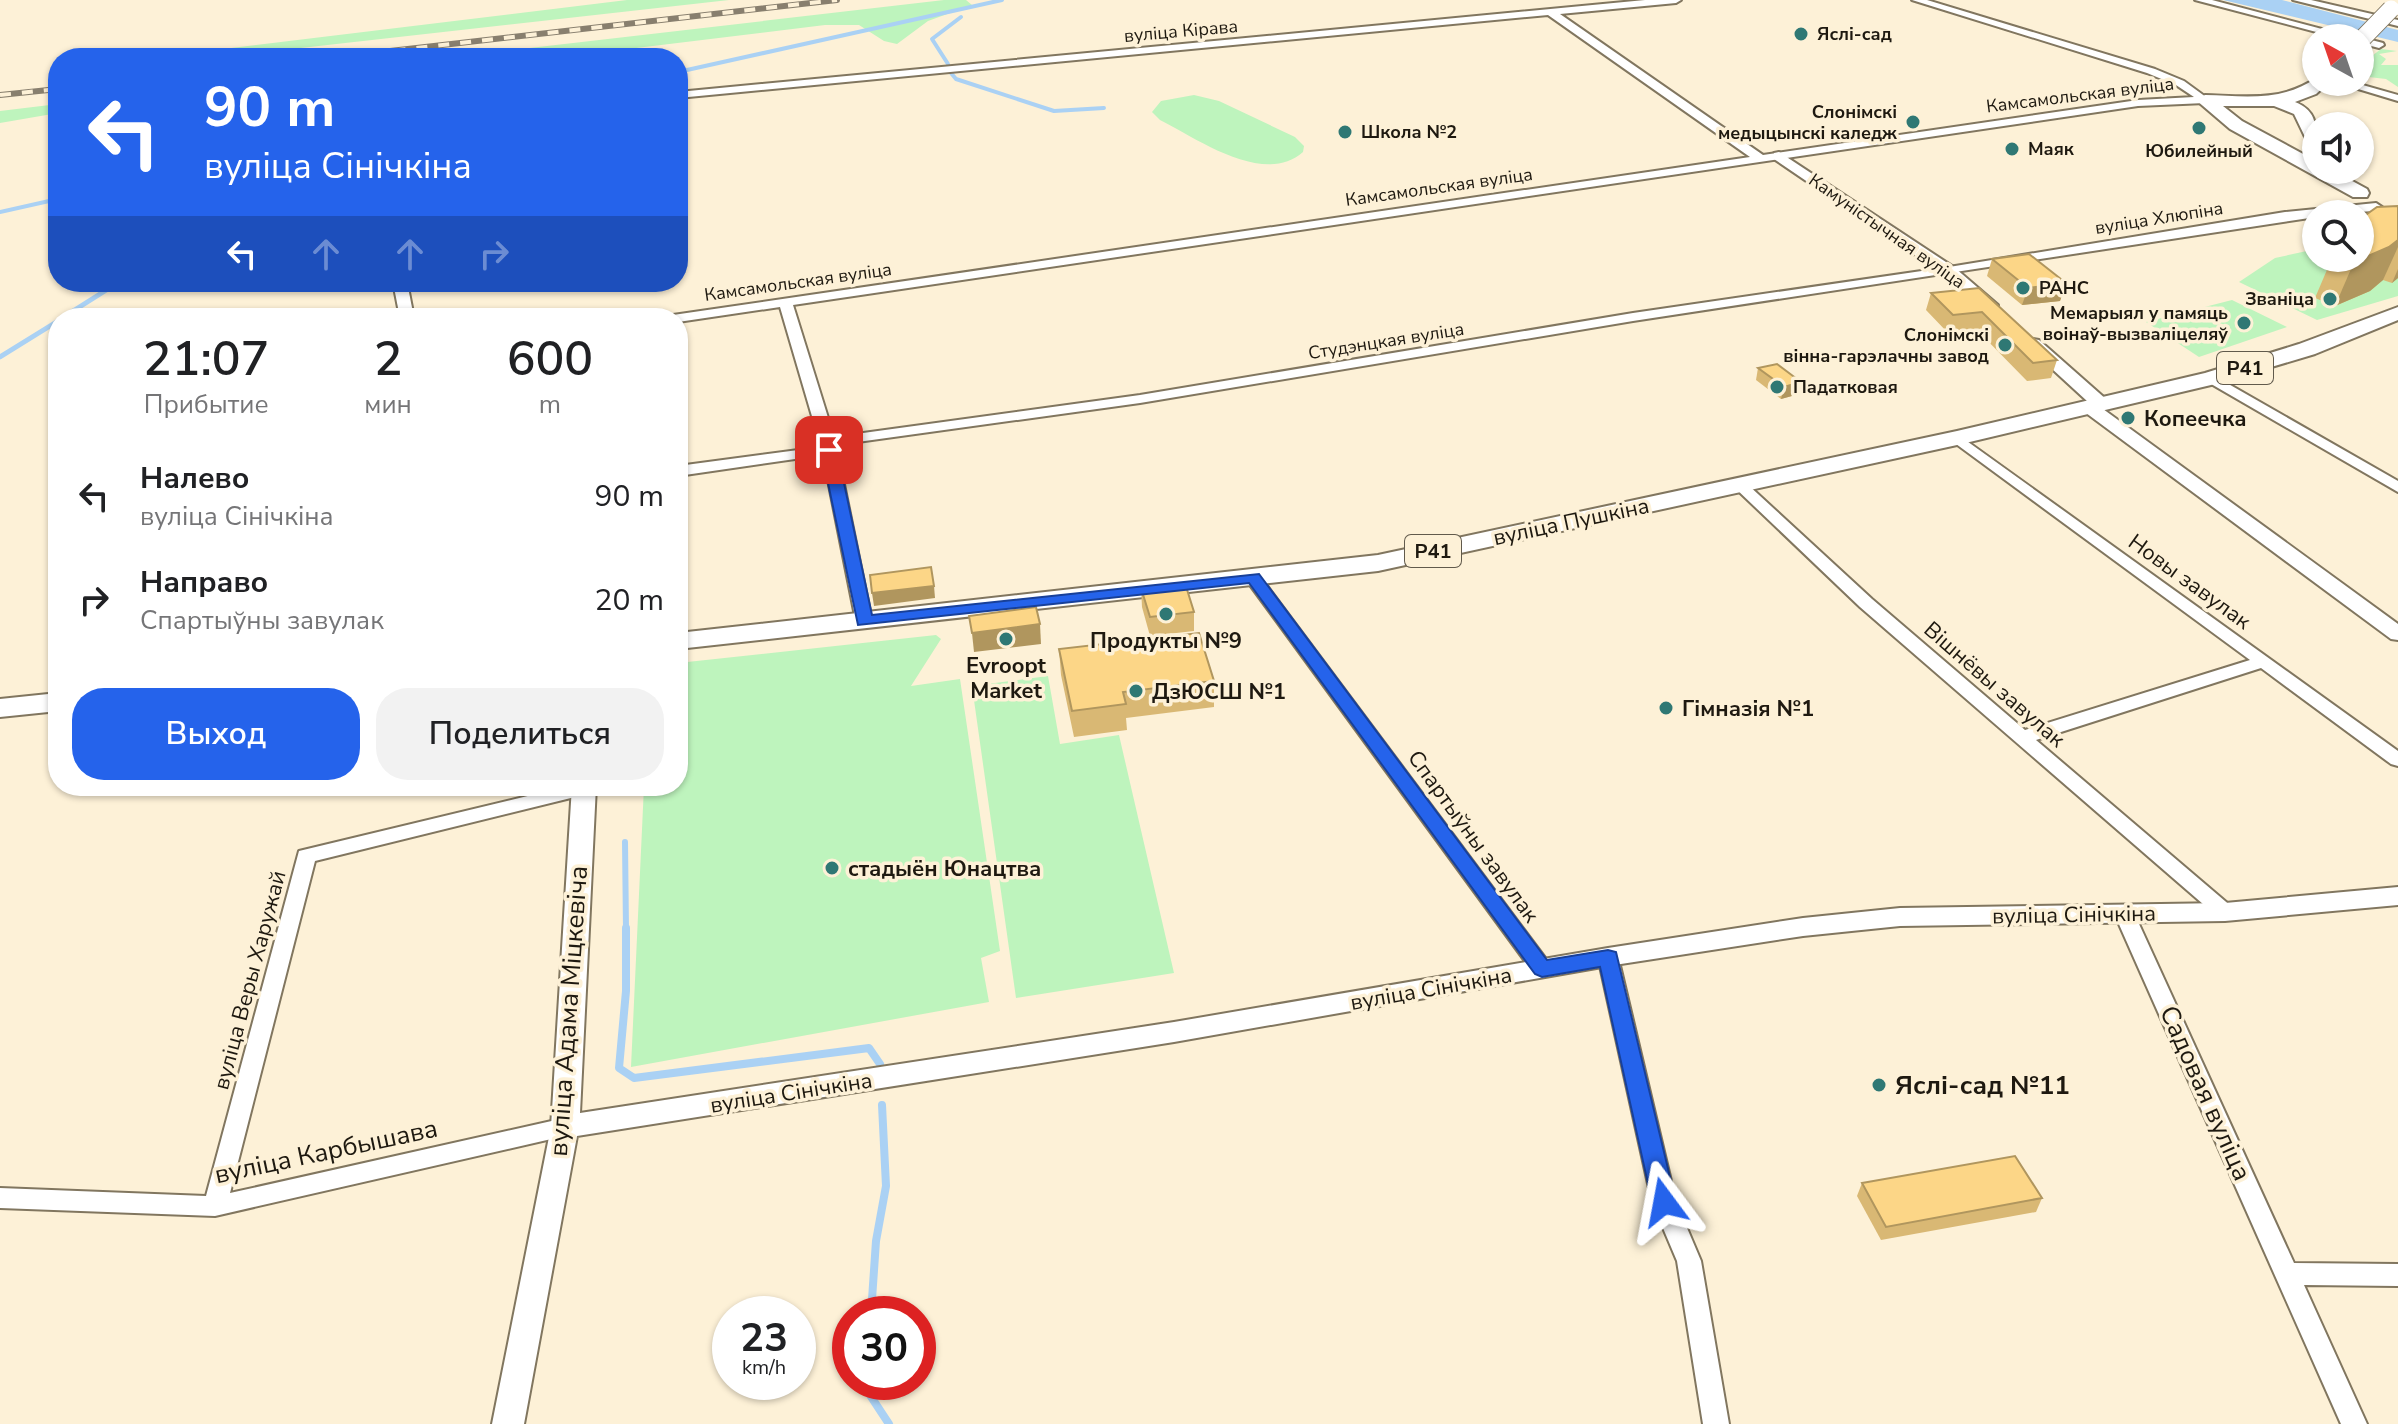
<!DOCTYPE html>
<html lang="ru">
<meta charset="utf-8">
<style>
body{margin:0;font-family:"Nunito Sans",sans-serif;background:#f2f2f2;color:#202124;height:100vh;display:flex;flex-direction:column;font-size:30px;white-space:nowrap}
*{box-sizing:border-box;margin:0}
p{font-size:26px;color:#757577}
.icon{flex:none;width:44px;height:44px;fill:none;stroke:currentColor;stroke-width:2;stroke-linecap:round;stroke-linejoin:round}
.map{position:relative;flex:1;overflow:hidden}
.panel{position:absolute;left:48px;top:308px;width:640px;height:488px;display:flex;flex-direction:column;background:#fff;border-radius:32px;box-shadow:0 2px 6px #0004}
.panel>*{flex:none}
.guide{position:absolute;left:48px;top:48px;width:640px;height:244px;border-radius:32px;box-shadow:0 2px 6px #0004;background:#2563eb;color:#fff;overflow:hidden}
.needle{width:52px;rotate:320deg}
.buttons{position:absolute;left:2302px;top:24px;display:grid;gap:16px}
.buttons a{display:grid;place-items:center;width:72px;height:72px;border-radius:50%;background:#fff;box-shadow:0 2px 6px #0004;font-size:40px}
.speed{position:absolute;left:712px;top:1296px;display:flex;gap:16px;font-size:40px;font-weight:700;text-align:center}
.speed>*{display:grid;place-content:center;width:104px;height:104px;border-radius:50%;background:#fff;box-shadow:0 2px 6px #0004;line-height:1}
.speed small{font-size:20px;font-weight:400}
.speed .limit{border:12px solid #d22;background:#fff;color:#111}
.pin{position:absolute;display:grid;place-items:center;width:68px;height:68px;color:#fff;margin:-34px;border-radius:16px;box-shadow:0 4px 12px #0006}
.me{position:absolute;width:88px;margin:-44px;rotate:347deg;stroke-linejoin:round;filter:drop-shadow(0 0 6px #0008)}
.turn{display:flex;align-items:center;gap:28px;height:168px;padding:0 24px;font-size:36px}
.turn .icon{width:104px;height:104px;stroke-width:2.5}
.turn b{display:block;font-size:56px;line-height:68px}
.lanes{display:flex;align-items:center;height:76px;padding:0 24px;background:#0003;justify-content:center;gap:40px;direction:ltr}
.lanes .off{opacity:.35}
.eta{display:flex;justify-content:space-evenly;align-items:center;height:136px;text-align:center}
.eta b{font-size:48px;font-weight:600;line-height:56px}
.cta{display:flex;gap:16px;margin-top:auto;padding:16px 24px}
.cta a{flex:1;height:92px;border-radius:32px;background:#2563eb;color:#fff;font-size:32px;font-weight:600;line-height:92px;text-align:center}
.cta a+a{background:#f2f2f2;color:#202124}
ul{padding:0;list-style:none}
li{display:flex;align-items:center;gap:24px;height:104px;padding:0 24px}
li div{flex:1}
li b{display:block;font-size:30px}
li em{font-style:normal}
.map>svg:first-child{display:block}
.green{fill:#bef4bd}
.water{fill:#aad1f4}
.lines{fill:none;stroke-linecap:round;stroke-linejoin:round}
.stream-far3{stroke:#aad1f4;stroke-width:4}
.stream-far2{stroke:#aad1f4;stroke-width:5}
.stream-far1{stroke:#aad1f4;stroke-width:6}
.stream{stroke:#aad1f4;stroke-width:8}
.minor-casing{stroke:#81765f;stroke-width:4}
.tertiary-casing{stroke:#81765f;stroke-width:4}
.primary-casing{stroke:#81765f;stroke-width:4}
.minor{fill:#fff;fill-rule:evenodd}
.tertiary{fill:#fff;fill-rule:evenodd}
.primary{fill:#fff;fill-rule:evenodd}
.rail-casing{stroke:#887f6e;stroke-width:6}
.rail{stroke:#fdf1d7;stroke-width:4;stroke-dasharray:11;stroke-linecap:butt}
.primary-bridge-casing{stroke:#81765f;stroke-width:19;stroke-linecap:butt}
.primary-bridge{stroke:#fff;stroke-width:17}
.wall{fill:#d9b874}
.shaded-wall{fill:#b0965e}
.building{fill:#fcd687;stroke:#b0965e;stroke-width:2}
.route{fill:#2563eb;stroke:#184099;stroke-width:2}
.poi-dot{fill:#2f7874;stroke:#fdf1d7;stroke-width:3}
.labels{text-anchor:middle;stroke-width:7;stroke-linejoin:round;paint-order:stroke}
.far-street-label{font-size:18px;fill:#1e1910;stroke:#fdf1d7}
.far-poi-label{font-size:18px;font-weight:bold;fill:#1e1910;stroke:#fdf1d7;text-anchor:start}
.shield{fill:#fdf1d7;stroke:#615a4c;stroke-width:2}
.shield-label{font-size:20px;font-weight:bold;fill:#1e1910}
.poi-label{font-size:22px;font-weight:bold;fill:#1e1910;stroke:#fdf1d7;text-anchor:start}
.street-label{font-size:22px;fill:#1e1910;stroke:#fdf1d7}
.near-street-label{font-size:26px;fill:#1e1910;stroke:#fdf1d7}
.near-poi-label{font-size:26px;font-weight:bold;fill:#1e1910;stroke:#fdf1d7;text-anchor:start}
</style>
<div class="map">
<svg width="2398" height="1424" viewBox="0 0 2398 1424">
<rect width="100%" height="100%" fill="#fdf1d7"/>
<g class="green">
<path d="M627,0h102l-517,58h-63z"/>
<path d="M944,0h22l6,5 -44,16 -31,23 -13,-3 -25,-16h-34l-271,33h-110z"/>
<path d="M2381,49l16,2 -18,3 7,5 -5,6h17v22l-12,-8 -26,-3v-11z"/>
<path d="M1194,95l25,6 76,36 9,9 -1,6c-39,35 -107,-14 -143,-32l-8,-8 9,-11z"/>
<path d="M58,104v9l-58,10v-12z"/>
<path d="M2398,240v56l-81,24 -78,-38 36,-24 41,-9v9h44z"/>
<path d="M2232,300l55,27 -88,30 -53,-35z"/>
<path d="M936,635l5,4 -30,47 49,-7 40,272 -19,7 8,44 -358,65 13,-281h34v-123z"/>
<path d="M1048,676l12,68 59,-9 55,238 -158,25 -44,-312z"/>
</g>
<path class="water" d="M2223,0h59l116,30v12z"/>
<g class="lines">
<g class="stream-far3">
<path d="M948,64l-16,-25 29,-22"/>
<path d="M678,72l324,-72"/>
<path d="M951,73l5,6 98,32 50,-3"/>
<path d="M0,212l58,-13"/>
</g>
<g class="stream-far2">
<path d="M62,318l57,-36"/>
<path d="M0,357l58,-36"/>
</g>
<path class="stream-far1" d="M625,842l1,88"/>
<g class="stream">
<path d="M626,928v63l-7,77 15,10 235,-30 11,16"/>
<path d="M871,1314l5,-73 10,-55 -4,-81"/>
<path d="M866,1382v7l23,35"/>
</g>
<defs>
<g id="minor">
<path d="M1645,0h36l-5,3 -116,11 203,141 375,-55 56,-3 -18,-12 -29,-12 -235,-73h15l228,69 29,12 26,19 -5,3 -67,3 -1345,199 41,132 306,-42 493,-82 316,-46 336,-55 91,-9 6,4 -6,4 -60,3v3l-683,104 -493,82 -304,42 36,176 -8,5 -8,-5 -33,-166 -145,21v-10l143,-19 -41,-140 -102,15v-4h-7l2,-3 1077,-158 -202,-142 -870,83v-6z"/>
<path d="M2195,0h17l144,38h-17z"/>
<path d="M2293,0h18l87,20v6z"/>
<path d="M2360,37l23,6 1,2 -5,3 -19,-5v-5h-4z"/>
<path d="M2335,82h17l46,13v6z"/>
<path d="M393,282h14l7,36h-14z"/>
<path d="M2211,374l187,107v11l-192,-111 -2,-3z"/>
<path d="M1957,434l441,317v15l-7,-2 -130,-96 -225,72 196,167 3,5 -3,5h-14l-358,-310 -127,-121 3,-3h10l126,116 153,131 225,-70 -298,-219 -2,-3z"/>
<path d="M1253,573l6,2 290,388 3,6 -3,6 -7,2 -7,-2 -288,-394 -2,-3z"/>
<path d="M569,786h22l1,3 -9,6 -268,66 -85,332 335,-75 8,2 3,7 -3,7 -358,82 -215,-8v-20l206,8 93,-345z"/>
<path d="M2124,906l7,2 3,5 160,350 104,1v22l-94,-1 63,139h-26l-227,-511 3,-5z"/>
<path d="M1608,949l7,3 3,5 58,245 25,59 28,163h-26l-26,-163 -25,-59 -54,-245 3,-5z"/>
</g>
<g id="tertiary">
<path d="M1779,152l176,116 43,37v6h-12l-43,-37 -169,-115v-6z"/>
<path d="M2033,339l6,1 68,60 3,4 -7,5 295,215v16l-7,-1 -309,-229 -3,-4 8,-5 -62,-57z"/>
<path d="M572,786h24l-16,327 594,-91 434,-74 195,-30 97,-10 325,-5 173,-16v18l-173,16 -325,5 -97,10 -195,30 -434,76 -597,94 -53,288h-32l59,-297z"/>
</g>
<g id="primary">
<path d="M2316,78v4h13l-13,12 -21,8c22,9 21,23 21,44l-9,-5 -13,-27 -20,-8h-51l19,15 74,40v9h16l35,19 2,4 -2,4h-14l-123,-68 -34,-29 9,-5c40,1 77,7 111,-17z"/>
<path d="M2398,307v13l-83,34 -104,31 -254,60 -579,126 -700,78v-16l700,-78 579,-124 248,-58 94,-29z"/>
<path d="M58,693v18l-58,6v-18z"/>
</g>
</defs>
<use href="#minor" class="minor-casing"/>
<use href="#tertiary" class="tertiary-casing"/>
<use href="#primary" class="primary-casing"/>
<use href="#minor" class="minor"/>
<use href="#tertiary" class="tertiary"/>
<use href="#primary" class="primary"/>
<defs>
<g id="rail">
<path d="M329,58l508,-58"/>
<path d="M0,95l58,-6"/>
</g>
</defs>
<use href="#rail" class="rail-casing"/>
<use href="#rail" class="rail"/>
<defs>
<path id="primary-bridge" d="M2360,41l31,-32"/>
</defs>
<use href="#primary-bridge" class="primary-bridge-casing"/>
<use href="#primary-bridge" class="primary-bridge"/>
</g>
<g class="wall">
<path d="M2398,206v72l-6,5 -9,-3 -13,11 -35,15 -20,-8 17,-40h28v-39z"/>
<path d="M1992,259l74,24 -6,18 -38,4 -35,-29z"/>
<path d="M1979,288l78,72 -6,18 -24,3 -50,-51 -29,3 -22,-23 5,-17z"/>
<path d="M1758,368l43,14 -2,12 -18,5 -25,-19z"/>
<path d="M1141,588l53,24v19l-44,5 -8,-29z"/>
<path d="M1059,649l155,32v26l-88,11 1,12 -53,7 -13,-62z"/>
<path d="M1862,1183l180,15 -6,14 -155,28 -24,-44z"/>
</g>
<g class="shaded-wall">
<path d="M2398,240v7l-15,33 -13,11 -35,15 19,-44z"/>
<path d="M2398,269v9l-6,5z"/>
<path d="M2066,283l-6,18 -38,4 6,-17z"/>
<path d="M1801,382l-2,12 -18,5 3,-12z"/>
<path d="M934,586l1,12 -61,8 -2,-13z"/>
<path d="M1040,624l1,20 -67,8 -2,-19z"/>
</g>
<g class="building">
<path d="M2398,206v34l-9,7 -35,15 -10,-4h16v-25l9,-7 -9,-3v-4l17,-12z"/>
<path d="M2029,254l37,29 -38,5 -36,-29z"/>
<path d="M1979,288l78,72 -24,3 -51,-51 -29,3 -22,-22z"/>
<path d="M1777,364l24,18 -17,5 -26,-19z"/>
<path d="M931,567l3,19 -62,7 -2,-18z"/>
<path d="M1185,583l9,29 -44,5 -9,-29z"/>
<path d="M1036,607l4,17 -68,9 -3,-17z"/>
<path d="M1199,633l15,48 -91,11 3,12 -54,7 -13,-62z"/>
<path d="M2015,1156l27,42 -156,29 -24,-44z"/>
</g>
<path class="route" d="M829,445l8,5 35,165 387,-41 288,386 61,-10 8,2 60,250 -3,8 -9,2 -8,-2 -4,-8 -52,-235 -58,10 -7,-3 -286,-391 -391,42 -37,-175z"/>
<g class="poi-dot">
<circle cx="1801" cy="34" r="8"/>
<circle cx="1913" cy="122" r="8"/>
<circle cx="2199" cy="128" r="8"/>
<circle cx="1345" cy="132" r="8"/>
<circle cx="2012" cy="149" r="8"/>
<circle cx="2023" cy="288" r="8"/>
<circle cx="2330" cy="299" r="8"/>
<circle cx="2244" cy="323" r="8"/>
<circle cx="2005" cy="345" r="8"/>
<circle cx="1777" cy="387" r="8"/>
<circle cx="2128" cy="418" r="8"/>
<circle cx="1166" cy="614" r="8"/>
<circle cx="1006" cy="639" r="8"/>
<circle cx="1136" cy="691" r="8"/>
<circle cx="1666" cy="708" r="8"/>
<circle cx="832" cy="868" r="8"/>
<circle cx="1879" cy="1085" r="8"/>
</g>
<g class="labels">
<g class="far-street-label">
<text transform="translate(1181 31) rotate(-5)" y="6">вуліца Кірава</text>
<text transform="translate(2080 95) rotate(-7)" y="6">Камсамольская вуліца</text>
<text transform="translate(1439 187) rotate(-8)" y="6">Камсамольская вуліца</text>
<text transform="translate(2159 218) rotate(-9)" y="6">вуліца Хлюпіна</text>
<text transform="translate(1887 231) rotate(35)" y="6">Камуністычная вуліца</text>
<text transform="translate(798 282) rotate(-8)" y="6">Камсамольская вуліца</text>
<text transform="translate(1386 341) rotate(-9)" y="6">Студэнцкая вуліца</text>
</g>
<g class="far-poi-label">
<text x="1817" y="40">Яслі-сад</text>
<text x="1897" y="118" text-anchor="end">Слонімскі<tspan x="1897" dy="21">медыцынскі каледж</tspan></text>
<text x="1361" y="138">Школа №2</text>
<text x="2028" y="155">Маяк</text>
<text x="2199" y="157" text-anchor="middle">Юбилейный</text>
<text x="2039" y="294">РАНС</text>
<text x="2314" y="305" text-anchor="end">Званіца</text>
<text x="2228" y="319" text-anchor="end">Мемарыял у памяць<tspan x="2228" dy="21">воінаў-вызваліцеляў</tspan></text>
<text x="1989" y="341" text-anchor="end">Слонімскі<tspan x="1989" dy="21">вінна-гарэлачны завод</tspan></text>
<text x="1793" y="393">Падатковая</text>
</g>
<g class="shield">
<rect x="2217" y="352" width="56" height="32" rx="6"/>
<rect x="1405" y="535" width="56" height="32" rx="6"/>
</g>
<g class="shield-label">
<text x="2245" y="375">Р41</text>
<text x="1433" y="558">Р41</text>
</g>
<g class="poi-label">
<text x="2144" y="426">Копеечка</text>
<text x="1166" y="648" text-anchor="middle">Продукты №9</text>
<text x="1006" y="673" text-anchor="middle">Evroopt<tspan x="1006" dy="25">Market</tspan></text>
<text x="1152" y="699">ДзЮСШ №1</text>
<text x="1682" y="716">Гімназія №1</text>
<text x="848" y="876">стадыён Юнацтва</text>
</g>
<g class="street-label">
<text transform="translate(1571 521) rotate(-12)" y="8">вуліца Пушкіна</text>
<text transform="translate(2190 581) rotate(36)" y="8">Новы завулак</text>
<text transform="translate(1995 684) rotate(41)" y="8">Вішнёвы завулак</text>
<text transform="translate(1474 836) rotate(54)" y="8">Спартыўны завулак</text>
<text transform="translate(2074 914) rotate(-1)" y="8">вуліца Сінічкіна</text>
<text transform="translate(249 980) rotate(-75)" y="8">вуліца Веры Харужай</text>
<text transform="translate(1431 988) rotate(-10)" y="8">вуліца Сінічкіна</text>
<text transform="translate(791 1092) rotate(-9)" y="8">вуліца Сінічкіна</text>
</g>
<g class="near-street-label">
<text transform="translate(568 1011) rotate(-86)" y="9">вуліца Адама Міцкевіча</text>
<text transform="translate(2206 1093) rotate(66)" y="9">Садовая вуліца</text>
<text transform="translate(326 1151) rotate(-12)" y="9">вуліца Карбышава</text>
</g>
<g class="near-poi-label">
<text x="1895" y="1094">Яслі-сад №11</text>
</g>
</g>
</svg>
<div class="buttons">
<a><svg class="needle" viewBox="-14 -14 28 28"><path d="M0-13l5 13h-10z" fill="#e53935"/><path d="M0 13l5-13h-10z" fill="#757577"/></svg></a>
<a><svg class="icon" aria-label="sound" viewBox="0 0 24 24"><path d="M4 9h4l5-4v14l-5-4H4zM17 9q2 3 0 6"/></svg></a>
<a><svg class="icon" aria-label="search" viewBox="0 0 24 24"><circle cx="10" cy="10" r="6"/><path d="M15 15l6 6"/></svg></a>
</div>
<div class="speed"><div>23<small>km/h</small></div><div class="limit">30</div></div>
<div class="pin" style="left:829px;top:450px;background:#d93025"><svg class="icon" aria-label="arrive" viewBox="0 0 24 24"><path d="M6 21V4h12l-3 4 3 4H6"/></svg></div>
<svg class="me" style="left:1664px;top:1202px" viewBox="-20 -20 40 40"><path d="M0-17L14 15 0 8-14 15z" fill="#2563eb" stroke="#fff" stroke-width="4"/></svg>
<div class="guide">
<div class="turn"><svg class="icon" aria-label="left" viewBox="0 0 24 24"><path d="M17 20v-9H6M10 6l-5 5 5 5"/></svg><div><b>90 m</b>вуліца Сінічкіна</div></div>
<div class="lanes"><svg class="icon" aria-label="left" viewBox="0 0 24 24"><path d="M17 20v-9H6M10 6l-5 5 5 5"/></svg><svg class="icon off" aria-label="ahead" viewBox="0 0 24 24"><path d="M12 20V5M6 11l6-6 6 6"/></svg><svg class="icon off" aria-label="ahead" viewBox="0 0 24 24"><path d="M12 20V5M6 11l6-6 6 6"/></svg><svg class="icon off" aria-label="right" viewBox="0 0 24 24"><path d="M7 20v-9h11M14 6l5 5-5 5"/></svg></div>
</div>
<section class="panel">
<div class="eta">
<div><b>21:07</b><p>Прибытие</p></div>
<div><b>2</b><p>мин</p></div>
<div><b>600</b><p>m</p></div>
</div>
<ul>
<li><svg class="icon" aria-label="left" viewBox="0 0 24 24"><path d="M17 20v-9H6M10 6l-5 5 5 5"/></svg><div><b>Налево</b><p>вуліца Сінічкіна</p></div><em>90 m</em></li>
<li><svg class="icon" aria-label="right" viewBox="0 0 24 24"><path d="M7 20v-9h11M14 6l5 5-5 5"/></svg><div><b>Направо</b><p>Спартыўны завулак</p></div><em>20 m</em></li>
</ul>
<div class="cta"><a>Выход</a><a>Поделиться</a></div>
</section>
</div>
